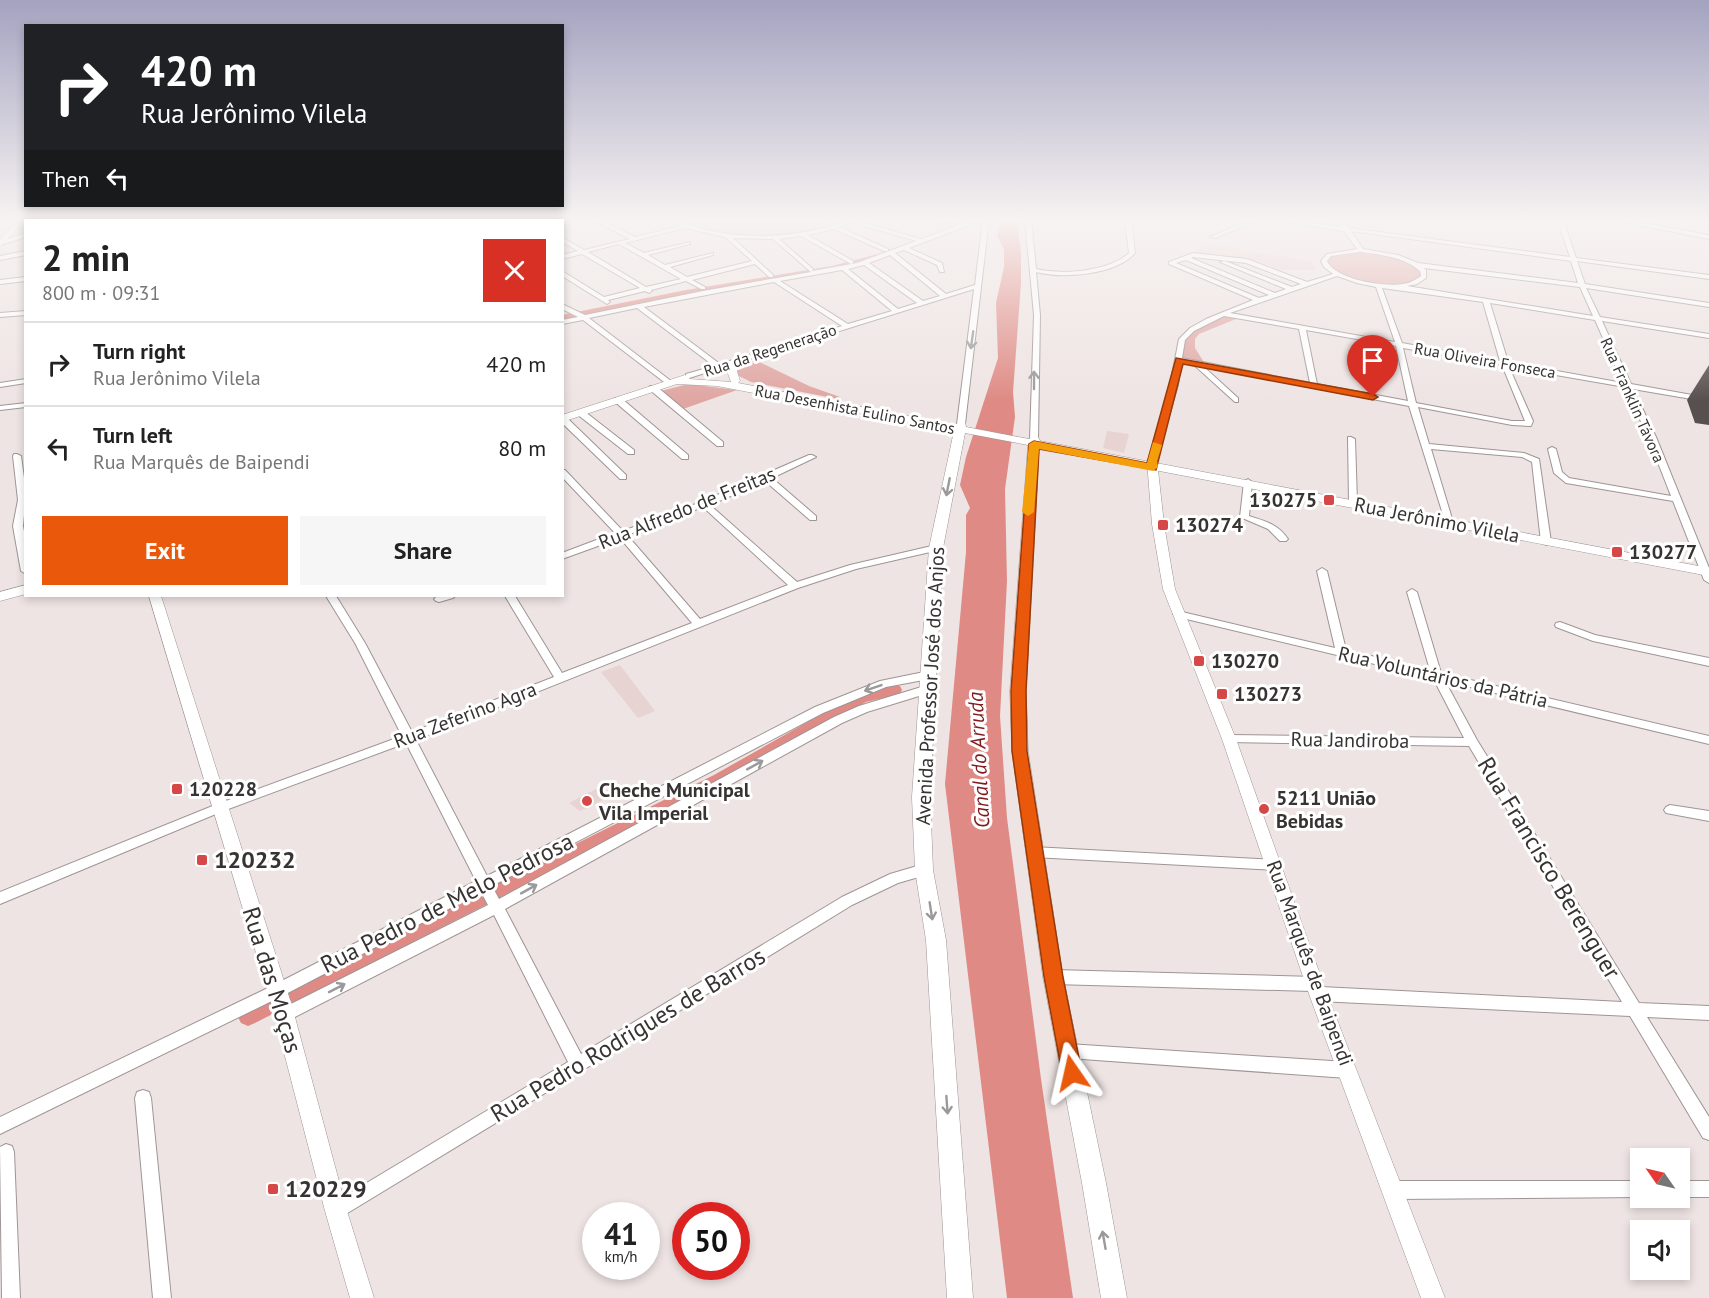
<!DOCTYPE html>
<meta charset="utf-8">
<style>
body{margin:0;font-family:"PT Sans",sans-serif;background:#f6f6f6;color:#222;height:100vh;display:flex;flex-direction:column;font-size:22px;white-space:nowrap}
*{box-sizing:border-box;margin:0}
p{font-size:20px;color:#767676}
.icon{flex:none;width:33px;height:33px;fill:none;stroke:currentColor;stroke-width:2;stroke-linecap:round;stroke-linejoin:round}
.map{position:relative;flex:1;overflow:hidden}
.panel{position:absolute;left:24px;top:219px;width:540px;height:378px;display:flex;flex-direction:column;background:#fff;border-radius:0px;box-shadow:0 3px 9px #0003}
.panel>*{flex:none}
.guide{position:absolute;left:24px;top:24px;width:540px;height:183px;border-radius:0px;box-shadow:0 3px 9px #0003;background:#202124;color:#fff;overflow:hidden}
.needle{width:39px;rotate:304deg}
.fabs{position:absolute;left:1630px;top:1148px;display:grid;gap:12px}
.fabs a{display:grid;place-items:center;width:60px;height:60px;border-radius:0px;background:#fff;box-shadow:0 3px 9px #0003;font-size:30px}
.speed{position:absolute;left:582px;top:1202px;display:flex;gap:12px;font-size:30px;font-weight:700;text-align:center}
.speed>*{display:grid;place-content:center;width:78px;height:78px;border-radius:50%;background:#fff;box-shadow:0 3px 9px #0003;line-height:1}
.speed small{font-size:15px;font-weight:400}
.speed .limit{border:9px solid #d22;background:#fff;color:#111}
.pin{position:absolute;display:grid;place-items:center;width:51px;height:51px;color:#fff;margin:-62px -26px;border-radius:50% 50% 50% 0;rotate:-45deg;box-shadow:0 0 6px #0007}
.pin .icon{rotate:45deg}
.me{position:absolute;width:66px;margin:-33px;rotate:349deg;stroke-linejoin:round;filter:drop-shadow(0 0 4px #0008)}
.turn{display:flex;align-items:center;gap:21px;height:126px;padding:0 18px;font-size:27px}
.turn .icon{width:78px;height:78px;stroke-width:2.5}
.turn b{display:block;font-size:42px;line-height:51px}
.then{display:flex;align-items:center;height:57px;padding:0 18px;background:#0003;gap:12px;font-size:22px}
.round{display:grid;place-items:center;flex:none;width:63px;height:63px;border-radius:0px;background:#f6f6f6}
.headline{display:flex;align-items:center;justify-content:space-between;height:102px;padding:0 18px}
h1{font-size:36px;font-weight:700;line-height:45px}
.cta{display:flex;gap:12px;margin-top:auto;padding:12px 18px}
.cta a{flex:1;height:69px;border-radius:0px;background:#ea580c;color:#fff;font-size:24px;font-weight:700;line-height:69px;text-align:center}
.cta a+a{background:#f6f6f6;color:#222}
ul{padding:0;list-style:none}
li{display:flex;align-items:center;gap:18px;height:84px;padding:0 18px;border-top:2px solid #e0e0e0}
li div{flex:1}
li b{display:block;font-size:22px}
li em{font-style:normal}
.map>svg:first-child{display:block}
.built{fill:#e7d4d2}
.green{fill:#e0a6a2}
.water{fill:#df8a84}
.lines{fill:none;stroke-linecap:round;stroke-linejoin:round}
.canal{fill:#df8a84;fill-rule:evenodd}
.minor-casing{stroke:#9e9594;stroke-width:2}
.tertiary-casing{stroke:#9e9594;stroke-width:1}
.secondary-casing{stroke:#9e9594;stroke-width:1}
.minor{fill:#fff;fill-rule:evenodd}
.tertiary{fill:#fff;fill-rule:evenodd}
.secondary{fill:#fff;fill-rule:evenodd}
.wall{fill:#57504f}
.oneway{stroke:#9b9999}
.route{fill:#ea580c;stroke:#983908;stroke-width:1.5}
.slow{fill:#f59e0b}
.poi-dot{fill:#d64748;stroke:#fff;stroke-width:2}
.labels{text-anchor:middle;stroke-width:6;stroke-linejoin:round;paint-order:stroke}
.far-street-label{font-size:16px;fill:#373333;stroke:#fff}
.poi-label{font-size:20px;font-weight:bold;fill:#373333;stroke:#fff;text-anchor:start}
.street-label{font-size:20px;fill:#373333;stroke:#fff}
.water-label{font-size:21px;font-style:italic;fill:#7f1b1f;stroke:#fff}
.near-poi-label{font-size:24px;font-weight:bold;fill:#373333;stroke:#fff;text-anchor:start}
.near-street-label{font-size:24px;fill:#373333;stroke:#fff}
</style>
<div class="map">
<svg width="1709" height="1298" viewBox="0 0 1709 1298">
<rect width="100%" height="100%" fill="#eee4e3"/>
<g class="built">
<path d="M707,219h114l16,6 -42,8 -55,1 -33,-4 -17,-6z"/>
<path d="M1211,245l100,16 5,9h-34l-25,-9 -69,-7z"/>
<path d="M1107,431l22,3 -5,19 -21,-5z"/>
<path d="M620,665l35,46 -17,7 -37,-46z"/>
<path d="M598,788l7,11 -25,12 -11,-8z"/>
</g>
<g class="green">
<path d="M1361,250l46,10 18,14c-3,3 -8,8 -11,9 -25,10 -62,-5 -85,-14l-3,-11 3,-3z"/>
<path d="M1222,316l14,3 -37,15 -4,5v9l10,16 -20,-4 -3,-3c4,-31 14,-28 40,-41z"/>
<path d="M755,360l54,26 31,11 -2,2 -87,-17 -14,-7v-6z"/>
<path d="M688,384l49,6 -54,19 -22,-18z"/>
</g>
<path class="water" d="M1002,219h15l4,33v31l-8,109 2,25 -10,72 2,92 -7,135 7,102 34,261 32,219h-66l-62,-514 21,-232v-37l4,-7 -10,-23 6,-28 32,-99 -2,-55 8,-36v-18l-7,-13z"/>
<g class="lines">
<g class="canal">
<path d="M877,254h3v4l-48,12 -146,24 -124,26v-5l124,-25 146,-24z"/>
<path d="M895,685l5,1 2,4 -2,4 -34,8 -142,81 -469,240 -7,3 -7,-3 -3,-6 3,-6 473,-236 143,-81z"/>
</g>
<defs>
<g id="minor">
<path d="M330,219h6l1,1h-6z"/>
<path d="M385,219h6l1,1h-6z"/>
<path d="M417,219h6l1,1h-6z"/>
<path d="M452,219h6l1,1h-6z"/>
<path d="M591,219h7l37,18 46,-11 -15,-7c15,0 30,9 45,12 41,8 81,6 121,-5l-15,-7h8l12,5 12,-5h7l-1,1 65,19 -3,2 -67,-19 -9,4v2l47,21v2h-4l-50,-22 -26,6 45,26v2l-2,1 -50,-28 -22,3 34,30 -1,2 45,-8 118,-44h14l-24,205 -4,2 -4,-2 17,-135 -285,89h-3v-4l28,-8 -77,-58 -48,10 82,63 1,2 -4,2 -85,-65 -21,4v-4l16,-3 -16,-8v-5l23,11 118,-24 108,-19 -38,-33 -40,-1 40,37v2h-4l-14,-13 -63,16 13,7v2h-4l-15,-8 -35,9 1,1 -3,2 -4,-2 -37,9 2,2 -3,2 -45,-28v-5l42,26 36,-9 -58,-34 -20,5v-4l16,-4 -16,-9v-5l22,13 46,-11zM983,220l-8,65 -29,9 -51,-41 9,-3 33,15 3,7h4l-2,-9 -33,-15zM685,228l40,9 27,24 -65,16 -17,-10 43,-12v-2l-48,12 -17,-10 42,-11v-2l-46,11 -19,-10zM619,244l62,35 -35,8 -58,-35zM890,255l50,41 -17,5 -54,-38zM864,265l53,38 -19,6 -50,-40zM842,270l50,41 -44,13 -68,-43zM774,282l68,44 -122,38 -76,-57z"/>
<path d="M910,219h34l20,3 -3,2z"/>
<path d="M1025,219h6l5,50c26,6 72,3 93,-16l-4,-34h6l4,34c-19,22 -72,26 -99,19l4,43 -2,124 -4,2 -4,-2 4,-124z"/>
<path d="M1267,219h17l58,8 -5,-8h5l6,9 222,29 -13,-38h6l13,39 133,17v4l-132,-18 8,23 124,19v4l-123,-19 14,29 109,17v4l-107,-17 29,63 78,14v4l-76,-13 23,48 53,131v15l-5,-3 -31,-79 -107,-18 -12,-10 -6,-24 4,-2 4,2 6,23 7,6 102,18 -23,-59 -23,-50 -116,-20 24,54 -2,5 -19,-1 -94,-18 11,37 95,9 15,6 12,83 -5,3 -5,-3 -9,-80 -10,-5 -91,-8 22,73 -4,3 -3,-1 -37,-118 -205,-39 34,31v4h-3l-41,-37 -13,-2 -3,22 -22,76 -4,2h-3l-1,-2 22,-76 9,-46 11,-11 16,-9 47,-19 -84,-36v-2l24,-9 54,6 60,23 26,-8 -9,-7 -3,-6 6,-7 30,-5 -13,-18zM1351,231l220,30 7,22 -160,-20 -20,-8 -35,-6zM1361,252c20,3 43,5 59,19l1,5c-6,4 -11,7 -18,8 -19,3 -67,-4 -76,-23l4,-5zM1193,257l53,6 55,21 -9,3 -67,-26 -5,1 66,27 -11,4 -84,-35zM1186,260l83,35 -10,3 -83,-35zM1424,268l156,19 13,29 -186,-30 10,-2 9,-6v-8zM1337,276l20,7 19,4 19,55 -165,-29zM1382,288l101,14 17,59 -98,-18zM1490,303l105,17 28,63 -115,-21zM1224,316l75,13 11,54 -128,-25 3,-18 9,-9zM1306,330l90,16 12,55 -91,-17zM1403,348l99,17 23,56h-13l-96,-18z"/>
<path d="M1608,219h13l88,16v4z"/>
<path d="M1251,220l5,1 -41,17 -5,-1z"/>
<path d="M26,233v4l-26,8v-4z"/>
<path d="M26,251v4l-26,5v-4z"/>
<path d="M26,277v4l-26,3v-4z"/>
<path d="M26,311v4l-26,2v-4z"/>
<path d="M26,379v4l-26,4v-4z"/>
<path d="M650,386h6l67,56v4h-6l-67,-56z"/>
<path d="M615,398h6l67,57v4h-6l-67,-57z"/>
<path d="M26,403v4l-26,3v-4z"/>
<path d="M578,411h6l50,39v4h-6l-50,-39z"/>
<path d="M562,417h4l60,58v4h-6l-58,-56z"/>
<path d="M1348,437h3l4,2 2,64 -4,3 -4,-3z"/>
<path d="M14,454h3l4,2 5,37 -3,33 3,16v32l-5,-3 -8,-45 5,-26 -5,-44z"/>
<path d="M809,455h3l4,2 -44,21 44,38v4h-6l-45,-39 -55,24 87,77 53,-17 86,-20 3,1 2,2 -2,2 -83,19 -58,19 -382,152 71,136 328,-169 65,-26 49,-10 5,4 -5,4 -43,8 -63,26 -331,173 7,13 335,-182 25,-11 69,-21 5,4 -1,3 -65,20 -25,11 -337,186 76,145 261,-157 48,-23 34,-10 5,2 2,4 -2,4 -31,9 -46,22 -269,165 -247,150 -6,-3 -3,-6 3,-6 238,-143 -74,-147 -205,105 -5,2 -5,-2 -2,-5 2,-5 209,-105 -7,-13 -199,104 -282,138v-17l272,-131 204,-105 -70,-138 -183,68 -223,93v-12l215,-87 187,-69 -47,-93 -29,-47h10l29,47 47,89 142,-55 -49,-81h10l47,77 130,-50 -72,-85 -58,21v-6l53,-20 -53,-56v-7h3l58,61 78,-29zM703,507l85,78 -88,34 -73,-84z"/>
<path d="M1248,479l4,3 -3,34c16,5 29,8 39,23l-2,2h-6l-12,-12 -28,-12 4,-35z"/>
<path d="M1322,568l5,3 19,79 84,20 -23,-78 5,-3 5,3 24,81 268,63v8l-264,-63 32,59 162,263 70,3v14l-62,-3 62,100v23l-6,-2 -73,-122 -312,-15 -5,-2 -2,-5 1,-3 -259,-7 -5,-2 -2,-5 2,-5 5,-2 262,7 5,2 2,5 -1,3 301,15 -153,-256 -244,-4 -2,-3 2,-3 4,-1 235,3 -31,-60 -255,-61 -5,-3 5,-3 157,37 -18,-77z"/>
<path d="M440,596h15l-2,2 -14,4 -3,-1 -2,-2 2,-2z"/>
<path d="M1560,622l35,13 114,23v8l-116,-25 -37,-14 -1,-2 1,-2z"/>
<path d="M1670,805l39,6v10l-43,-8 -2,-3 2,-3z"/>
<path d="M1033,847l242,13 5,1 2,4 -2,4 -5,1 -242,-13 -5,-1 -1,-4 1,-4z"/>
<path d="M1068,1044l279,18 6,3 2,5 -2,5 -6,3 -279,-20 -5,-2 -3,-5 3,-5z"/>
<path d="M143,1090l6,2 2,6 20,200h-18l-18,-200 2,-6z"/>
<path d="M6,1144l6,2 2,6 6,146h-18l-2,-151z"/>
<path d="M1393,1181h248l1,16 -249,2 -6,-3 -3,-6 3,-6z"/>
<path d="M1680,1181h29v16h-30z"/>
</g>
<g id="tertiary">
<path d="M20,219h7l-27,27v-6z"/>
<path d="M131,219h7v1h-6z"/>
<path d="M1152,458l5,3 7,63 11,65 61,150 91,255 118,304h-24l-112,-304 -87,-255 -59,-150 -11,-65 -5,-63z"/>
<path d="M149,596h12l131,410 55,205 27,87h-24l-25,-87 -53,-205z"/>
</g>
<g id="secondary">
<path d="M740,356l5,3 -8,12 3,10 -2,2 217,42 6,-4 4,1 1,5 63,12 5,-3 4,1 2,4 669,127v8l-670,-128 -13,243 2,60 35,226 43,206 21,115h-26l-19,-115 -39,-206 -31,-226 -2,-60 18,-246 -63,-12 -22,115 -13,249 3,73 13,70 27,358h-26l-21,-358 -11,-70 -3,-73 17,-249 25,-117 -237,-45 -40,-2 -115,38v-7l123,-40 5,4 41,3 -4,-11 9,-14z"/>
<path d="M26,585v9l-26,7v-9z"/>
</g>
</defs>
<use href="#minor" class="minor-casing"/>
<use href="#tertiary" class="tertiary-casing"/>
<use href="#secondary" class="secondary-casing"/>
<use href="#minor" class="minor"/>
<use href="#tertiary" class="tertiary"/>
<use href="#secondary" class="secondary"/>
</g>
<path class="wall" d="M1709,365v60l-14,-2 -8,-23z"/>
<defs><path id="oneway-shaft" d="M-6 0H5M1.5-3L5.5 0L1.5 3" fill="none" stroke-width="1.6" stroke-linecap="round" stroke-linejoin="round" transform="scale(1.5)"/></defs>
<g class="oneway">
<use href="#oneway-shaft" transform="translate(972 340) rotate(98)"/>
<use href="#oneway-shaft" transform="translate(1034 380) rotate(-90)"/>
<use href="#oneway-shaft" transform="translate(948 487) rotate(101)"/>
<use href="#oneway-shaft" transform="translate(873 688) rotate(161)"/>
<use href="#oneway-shaft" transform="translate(755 765) rotate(-29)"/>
<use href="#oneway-shaft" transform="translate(529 889) rotate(-29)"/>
<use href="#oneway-shaft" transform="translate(931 911) rotate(81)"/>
<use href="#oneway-shaft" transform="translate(337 988) rotate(-27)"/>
<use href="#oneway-shaft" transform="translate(947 1105) rotate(86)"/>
<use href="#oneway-shaft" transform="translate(1104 1240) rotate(-100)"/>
</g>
<linearGradient id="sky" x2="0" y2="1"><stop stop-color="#a4a3c0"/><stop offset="0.55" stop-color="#f7f3f2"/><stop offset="1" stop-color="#f7f3f2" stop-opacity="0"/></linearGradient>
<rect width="1709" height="401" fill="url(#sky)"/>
<path class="route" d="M1176,358l197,36 5,3 -5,3 -190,-36 -27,106 -117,-21 -13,242 1,60 36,226 19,96 -2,7 -8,3 -7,-3 -3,-7 -18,-96 -32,-226 -1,-60 18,-247 5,-3 113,22z"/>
<path class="slow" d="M1034,441l113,22 6,-21 9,3 -5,16 1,6 -5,4 -114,-22 -5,63 -6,4 -6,-4 7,-68z"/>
<g class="poi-dot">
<rect x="1323" y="494" width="12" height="12" rx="3"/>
<rect x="1157" y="519" width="12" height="12" rx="3"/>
<rect x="1611" y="546" width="12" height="12" rx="3"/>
<rect x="1193" y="655" width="12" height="12" rx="3"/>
<rect x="1216" y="688" width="12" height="12" rx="3"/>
<rect x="171" y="783" width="12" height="12" rx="3"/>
<circle cx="587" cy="801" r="6"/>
<circle cx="1264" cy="809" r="6"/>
<rect x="196" y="854" width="12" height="12" rx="3"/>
<rect x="267" y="1183" width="12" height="12" rx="3"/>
</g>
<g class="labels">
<g class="far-street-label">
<text transform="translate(770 350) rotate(-18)" y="6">Rua da Regeneração</text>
<text transform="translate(1485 360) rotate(10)" y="6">Rua Oliveira Fonseca</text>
<text transform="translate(1633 400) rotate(66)" y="6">Rua Franklin Távora</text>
<text transform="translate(855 409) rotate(11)" y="6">Rua Desenhista Eulino Santos</text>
</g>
<g class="poi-label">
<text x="1317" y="507" text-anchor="end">130275</text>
<text x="1175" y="532">130274</text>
<text x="1629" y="559">130277</text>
<text x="1211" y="668">130270</text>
<text x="1234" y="701">130273</text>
<text x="189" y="796">120228</text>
<text x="599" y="797">Cheche Municipal<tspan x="599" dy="23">Vila Imperial</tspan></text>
<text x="1276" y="805">5211 União<tspan x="1276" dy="23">Bebidas</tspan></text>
</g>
<g class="street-label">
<text transform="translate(687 508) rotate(-22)" y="7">Rua Alfredo de Freitas</text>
<text transform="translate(1437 520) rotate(11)" y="7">Rua Jerônimo Vilela</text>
<text transform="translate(1443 677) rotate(13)" y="7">Rua Voluntários da Pátria</text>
<text transform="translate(930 686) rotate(-87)" y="7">Avenida Professor José dos Anjos</text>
<text transform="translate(465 715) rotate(-21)" y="7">Rua Zeferino Agra</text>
<text transform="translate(1350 740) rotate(1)" y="7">Rua Jandiroba</text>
<text transform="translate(1310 963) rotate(70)" y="7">Rua Marquês de Baipendi</text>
</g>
<g class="water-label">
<text transform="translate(979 760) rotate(-93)" y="7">Canal do Arruda</text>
</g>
<g class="near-poi-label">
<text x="214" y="868">120232</text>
<text x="285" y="1197">120229</text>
</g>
<g class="near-street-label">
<text transform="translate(1549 868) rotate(59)" y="8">Rua Francisco Berenguer</text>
<text transform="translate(447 903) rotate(-27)" y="8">Rua Pedro de Melo Pedrosa</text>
<text transform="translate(272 980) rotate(73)" y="8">Rua das Moças</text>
<text transform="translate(628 1035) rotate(-31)" y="8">Rua Pedro Rodrigues de Barros</text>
</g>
</g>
</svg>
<div class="fabs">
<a><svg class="needle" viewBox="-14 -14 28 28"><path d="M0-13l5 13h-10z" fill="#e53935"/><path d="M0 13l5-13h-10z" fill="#767676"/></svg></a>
<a><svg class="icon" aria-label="sound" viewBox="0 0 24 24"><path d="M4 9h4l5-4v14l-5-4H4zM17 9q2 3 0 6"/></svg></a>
</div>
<div class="speed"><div>41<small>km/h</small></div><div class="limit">50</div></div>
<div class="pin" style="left:1373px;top:397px;background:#d93025"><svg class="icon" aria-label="arrive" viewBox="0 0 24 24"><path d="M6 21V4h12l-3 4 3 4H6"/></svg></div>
<svg class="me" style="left:1072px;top:1073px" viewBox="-20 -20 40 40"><path d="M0-17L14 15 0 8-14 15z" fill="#ea580c" stroke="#fff" stroke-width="4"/></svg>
<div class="guide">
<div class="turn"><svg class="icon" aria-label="right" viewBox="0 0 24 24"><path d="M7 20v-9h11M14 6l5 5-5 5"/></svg><div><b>420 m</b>Rua Jerônimo Vilela</div></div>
<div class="then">Then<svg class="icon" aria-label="left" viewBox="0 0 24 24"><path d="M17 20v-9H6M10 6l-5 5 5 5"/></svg></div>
</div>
<section class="panel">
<div class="headline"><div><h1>2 min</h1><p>800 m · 09:31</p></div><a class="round" style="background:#d93025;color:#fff"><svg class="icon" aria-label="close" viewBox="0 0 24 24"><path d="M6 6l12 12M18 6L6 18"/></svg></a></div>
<ul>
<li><svg class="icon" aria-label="right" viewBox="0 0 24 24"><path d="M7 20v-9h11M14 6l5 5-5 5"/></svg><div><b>Turn right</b><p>Rua Jerônimo Vilela</p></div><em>420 m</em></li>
<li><svg class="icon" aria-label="left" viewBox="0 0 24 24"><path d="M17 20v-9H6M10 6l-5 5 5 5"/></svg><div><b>Turn left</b><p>Rua Marquês de Baipendi</p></div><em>80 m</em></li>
</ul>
<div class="cta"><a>Exit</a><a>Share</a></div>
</section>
</div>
